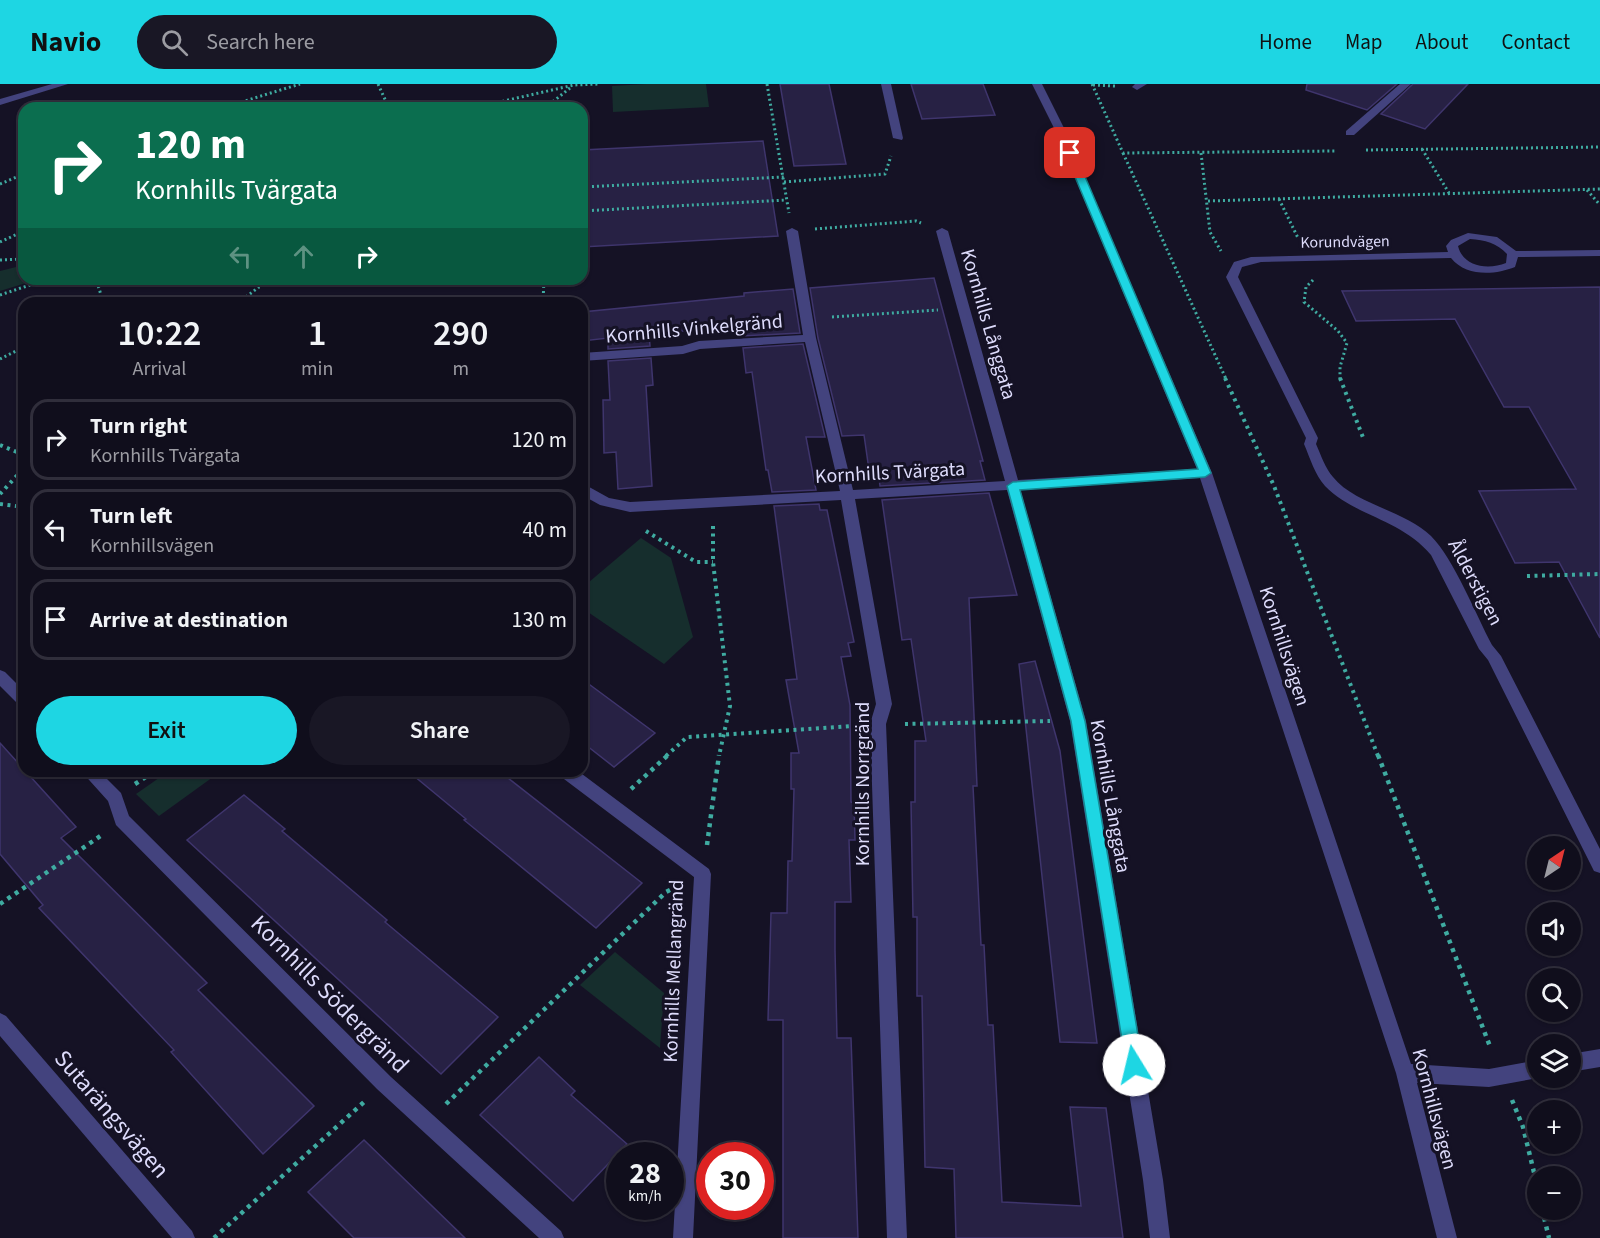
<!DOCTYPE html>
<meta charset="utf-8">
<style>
body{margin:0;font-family:"Source Sans 3",sans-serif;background:#191725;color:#f1f3f6;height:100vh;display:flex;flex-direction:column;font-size:22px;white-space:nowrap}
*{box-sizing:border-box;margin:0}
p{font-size:20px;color:#9c9ca3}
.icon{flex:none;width:33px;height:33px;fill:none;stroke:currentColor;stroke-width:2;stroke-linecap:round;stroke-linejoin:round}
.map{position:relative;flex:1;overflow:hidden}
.sheet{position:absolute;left:18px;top:213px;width:570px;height:480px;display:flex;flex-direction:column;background:#100e1c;border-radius:18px;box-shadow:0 2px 4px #0004,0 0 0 2px #302e3b}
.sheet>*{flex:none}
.hud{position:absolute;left:18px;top:18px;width:570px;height:183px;border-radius:18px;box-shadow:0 2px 4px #0004,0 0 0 2px #302e3b;background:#0b6e4f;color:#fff;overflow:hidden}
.needle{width:39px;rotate:35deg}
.fabs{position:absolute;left:1527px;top:752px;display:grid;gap:12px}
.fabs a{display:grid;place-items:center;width:54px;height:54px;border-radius:50%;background:#100e1c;box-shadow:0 2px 4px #0004,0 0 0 2px #302e3b;font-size:30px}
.speed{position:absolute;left:606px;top:1058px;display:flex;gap:12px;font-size:30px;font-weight:700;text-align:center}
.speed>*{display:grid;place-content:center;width:78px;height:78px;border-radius:50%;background:#100e1c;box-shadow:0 2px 4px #0004,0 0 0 2px #302e3b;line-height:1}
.speed small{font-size:15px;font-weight:400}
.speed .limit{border:9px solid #d22;background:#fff;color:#111}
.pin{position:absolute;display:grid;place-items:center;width:51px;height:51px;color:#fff;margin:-26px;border-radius:12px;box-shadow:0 3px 9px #0006}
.me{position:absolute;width:66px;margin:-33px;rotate:351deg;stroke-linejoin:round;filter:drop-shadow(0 0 4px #0008)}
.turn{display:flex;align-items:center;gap:21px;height:126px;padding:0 18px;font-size:27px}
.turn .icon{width:78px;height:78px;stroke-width:2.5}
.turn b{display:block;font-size:42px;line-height:51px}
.lanes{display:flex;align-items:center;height:57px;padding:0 18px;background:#0003;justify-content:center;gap:30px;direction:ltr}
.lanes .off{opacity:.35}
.eta{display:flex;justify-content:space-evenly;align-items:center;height:102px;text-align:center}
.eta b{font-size:36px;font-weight:600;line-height:42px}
.primary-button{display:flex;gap:12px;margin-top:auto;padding:12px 18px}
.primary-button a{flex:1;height:69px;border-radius:36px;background:#1ed6e3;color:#111;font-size:24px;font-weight:600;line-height:69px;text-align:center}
.primary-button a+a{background:#191725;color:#f1f3f6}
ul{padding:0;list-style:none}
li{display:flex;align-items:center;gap:18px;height:81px;margin:0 12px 9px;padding:0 6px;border:3px solid #302e3b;border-radius:18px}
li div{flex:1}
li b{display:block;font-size:22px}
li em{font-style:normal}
header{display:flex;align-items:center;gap:36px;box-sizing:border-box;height:84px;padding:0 30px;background:#1ed6e3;color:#111}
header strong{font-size:28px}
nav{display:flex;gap:33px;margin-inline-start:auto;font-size:21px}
.search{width:420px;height:54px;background:#191725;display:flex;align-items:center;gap:15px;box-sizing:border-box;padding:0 21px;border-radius:33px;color:#9c9ca3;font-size:22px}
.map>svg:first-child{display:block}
.green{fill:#162e2d}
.building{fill:#272144;stroke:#3f356d;stroke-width:1.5}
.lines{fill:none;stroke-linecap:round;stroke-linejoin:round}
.path-far2{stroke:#3faba1;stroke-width:3;stroke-dasharray:2 3;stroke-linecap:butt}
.path-far1{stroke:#3faba1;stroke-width:4;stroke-dasharray:3 4.5;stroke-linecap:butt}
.path{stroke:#3faba1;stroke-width:4.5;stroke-dasharray:4 5;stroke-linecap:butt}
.minor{fill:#43437e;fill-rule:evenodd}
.route{fill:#1ed6e3;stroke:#148b94;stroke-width:1.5}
.labels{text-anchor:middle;stroke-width:6;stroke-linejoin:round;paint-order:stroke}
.far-street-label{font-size:16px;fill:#dddbfb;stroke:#151225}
.street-label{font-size:20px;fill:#dddbfb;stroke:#151225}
.near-street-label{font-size:24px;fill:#dddbfb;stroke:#151225}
</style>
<header>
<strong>Navio</strong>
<div class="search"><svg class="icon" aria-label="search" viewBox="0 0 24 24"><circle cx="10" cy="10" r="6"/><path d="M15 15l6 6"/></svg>Search here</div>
<nav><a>Home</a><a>Map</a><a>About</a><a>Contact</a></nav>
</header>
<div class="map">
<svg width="1600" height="1154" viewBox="0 0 1600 1154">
<rect width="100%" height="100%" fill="#151225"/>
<g class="green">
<path d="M646,0h60l3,23 -96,5 -1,-26z"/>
<path d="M24,181v14h15l-39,12v-20z"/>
<path d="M641,454l30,20 22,79 -29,27 -82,-56v-20z"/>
<path d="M169,687h38l6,6 -54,39 -23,-22z"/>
<path d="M615,868l49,41 -4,55 -80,-63z"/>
</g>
<g class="building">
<path d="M780,0h49l17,80 -52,2z"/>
<path d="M911,0h72l12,31 -73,4z"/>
<path d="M1307,0h90l-30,26 -61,-20z"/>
<path d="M1413,0h55l-43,45 -44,-15z"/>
<path d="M763,57l15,95 -196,11v-97z"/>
<path d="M934,194l49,183h-3l5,19 -105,6 -2,-16h-9l-5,-35 -22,1 -24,-98 -8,-50z"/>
<path d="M1600,203v351l-41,-76 -44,1 -36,-72 97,-2 -47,-82h-25l-49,-88 -99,2 -14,-30z"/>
<path d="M793,205l7,44 -59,3 -1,-10 -91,8 1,12 -42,3v-11l-26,3v-29l162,-16v-3z"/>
<path d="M803,260l22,93h-19l10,53 -44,2 -4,-22h-2l-14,-98 -6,1 -3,-25z"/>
<path d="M651,274l2,27 -7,1 6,100 -34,3 -2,-37 -12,1 -1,-53h7l-2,-39z"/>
<path d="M989,409l28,102 -48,3 8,188h-4l8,159h3l4,80h5l9,177 79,4 -11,-99 36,1 17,130h-167l-2,-69 -29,-2 -3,-171h-5v-79h-4l-2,-115h4v-61h11l-15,-102 -9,1 -20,-140z"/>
<path d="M819,420l1,6h7l27,132 -6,1 3,13 -10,1 9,48 1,97 3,1 1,37h-6l2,62h-16v48l2,88h14l7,200h-75v-218h-15l3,-107h16l1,-52h4l2,-72h-3v-36h8l-13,-73 11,-1 -23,-173z"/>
<path d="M1035,577l25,90 37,292 -37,-1 -41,-378z"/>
<path d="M582,595l73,54 -41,34 -32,-25z"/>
<path d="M0,659l76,84 -15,11 146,145 -9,7 116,116 -51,48 -92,-102 3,-2 -135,-142 4,-3 -43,-51z"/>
<path d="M408,687h91l143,112 -46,45 -132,-108 2,-1z"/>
<path d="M244,711l41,34 -3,2 105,89 -2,2 113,95 -57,57 -254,-234z"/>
<path d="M539,973l36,34 -4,4 56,49 -54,57 -93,-86z"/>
<path d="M364,1056l101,98h-111l-46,-46z"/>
</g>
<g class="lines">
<g class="path-far2">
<path d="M378,0l10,22"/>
<path d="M767,0l22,129"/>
<path d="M1092,0l31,69 212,-2"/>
<path d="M1093,1l22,1"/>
<path d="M222,24l78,-24"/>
<path d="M382,24l6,-2 4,2"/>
<path d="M473,24l101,-23 26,-1"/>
<path d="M545,24l25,-20"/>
<path d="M1422,65l27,44"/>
<path d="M1366,66l234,-3"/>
<path d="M1123,69l103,226"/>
<path d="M1201,69l9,79 11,19"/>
<path d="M784,98l101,-8 6,-18"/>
<path d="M0,100l24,-10"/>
<path d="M582,103l202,-10"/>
<path d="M1587,106l13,15"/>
<path d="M1279,115l19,39"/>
<path d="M1208,117l392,-12"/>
<path d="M582,127l204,-11"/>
<path d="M815,145l101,-8 5,2"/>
<path d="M0,158l24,-11"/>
<path d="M0,176l24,-1"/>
<path d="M247,195l12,8"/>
<path d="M1313,196l-7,7 -2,15 34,29 9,12 -7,24v12"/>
<path d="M0,211l48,-16"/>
<path d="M94,219l8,-5 -6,-19"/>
<path d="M238,219l21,-16 20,-8"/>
<path d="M543,219l1,-24"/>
<path d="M832,233l106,-7"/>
<path d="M0,275l24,-12"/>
</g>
<g class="path-far1">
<path d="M1225,294l49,108 104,270"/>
<path d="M1340,294l24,62"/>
<path d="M0,361l24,10"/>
<path d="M0,410l24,-26"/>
<path d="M0,420l24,3"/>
<path d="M713,442v36l17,144 -11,50"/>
<path d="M646,447l50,31h17"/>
<path d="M1527,492l73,-2"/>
<path d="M905,640l145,-3"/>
<path d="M666,672l21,-19 165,-11"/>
</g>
<g class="path">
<path d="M1378,671l113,294"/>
<path d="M135,700l20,-13"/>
<path d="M631,705l37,-34"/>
<path d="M707,761l12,-90"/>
<path d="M0,820l102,-69"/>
<path d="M1512,1016l11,27 15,62"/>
<path d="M446,1020l220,-212 10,-5"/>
<path d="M1542,1125l7,29"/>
<path d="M214,1154l150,-136"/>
</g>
<g class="minor">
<path d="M52,0h16l-68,21v-6z"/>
<path d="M881,0h10l12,54 -1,2 -9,-2z"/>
<path d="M1032,0h10l24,48 146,341 199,591 78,5 49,-9v17h2l-2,1 -49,9 -72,-4 40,155h-20l-41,-165 -196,-595 -180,11 66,232 77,459 7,58h-20l-7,-58 -73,-459 -63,-231 -152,9 37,205 -6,20 21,514h-20l-17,-514 6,-20 -35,-204 -211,12 -30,-7 -18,-10v-12l27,15 21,4 210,-11 -35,-149 -105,7 -17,5 -101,7v-8l100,-7 17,-5 104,-6 -17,-104 6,-3 6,3 18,107 37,152 152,-9 -69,-250 6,-3 6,3 70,249 179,-11 -141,-337z"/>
<path d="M1147,0l-10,6 -5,-3 3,-3z"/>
<path d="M1400,0h11l-57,51h-8v-4z"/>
<path d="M1468,149l29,4 19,14 84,-1v6l-82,1 -3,10c-20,8 -49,10 -64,-9l-190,4 -19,5 -4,10 80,161 -2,6c5,11 9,24 17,33 21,27 73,34 98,59 23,23 45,79 61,109l9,11 99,193v24l-6,-2 -106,-211 -9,-11 -48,-94c-30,-36 -77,-39 -106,-69 -10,-11 -15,-28 -21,-42l2,-6 -80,-161 8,-15 17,-5 197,-5 -2,-6 5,-6zM1470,155c15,1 27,4 37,15l-1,9c-18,7 -43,4 -48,-17z"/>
<path d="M0,586l5,2 19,19v16l-5,-2 -19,-19z"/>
<path d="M81,687h18l22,22 8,23 262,261 170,154 3,7h-25l-162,-149 -261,-264 -8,-24z"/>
<path d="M558,687h20l131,98 2,5 -18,364h-20l21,-361 -134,-101z"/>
<path d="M0,929l6,3 186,215 3,7h-23l-172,-202z"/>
<path d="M1600,965v18l-30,5v-18z"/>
</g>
</g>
<path class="route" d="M1070,66l5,3 136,320 -6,4 -185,13 65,231 58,344 -3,6 -6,2 -6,-2 -2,-6 -55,-344 -64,-235 6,-4 185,-13 -133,-316z"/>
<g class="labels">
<g class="far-street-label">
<text transform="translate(1345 157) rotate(-1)" y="6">Korundvägen</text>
</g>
<g class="street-label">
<text transform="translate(989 240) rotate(74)" y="7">Kornhills Långgata</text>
<text transform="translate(694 244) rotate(-5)" y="7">Kornhills Vinkelgränd</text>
<text transform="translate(890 388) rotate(-3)" y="7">Kornhills Tvärgata</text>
<text transform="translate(1476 498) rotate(62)" y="7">Ålderstigen</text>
<text transform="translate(1285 562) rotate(72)" y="7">Kornhillsvägen</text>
<text transform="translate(862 700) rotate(-90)" y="7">Kornhills Norrgränd</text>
<text transform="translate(1111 712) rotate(80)" y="7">Kornhills Långgata</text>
<text transform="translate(673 887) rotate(-88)" y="7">Kornhills Mellangränd</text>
<text transform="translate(1435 1025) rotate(75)" y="7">Kornhillsvägen</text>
</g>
<g class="near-street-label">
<text transform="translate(330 910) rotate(45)" y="8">Kornhills Södergränd</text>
<text transform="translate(112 1030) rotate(49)" y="8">Sutarängsvägen</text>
</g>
</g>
</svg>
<div class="fabs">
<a><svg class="needle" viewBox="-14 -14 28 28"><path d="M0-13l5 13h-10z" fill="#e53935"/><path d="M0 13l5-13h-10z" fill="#9c9ca3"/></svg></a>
<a><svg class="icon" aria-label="sound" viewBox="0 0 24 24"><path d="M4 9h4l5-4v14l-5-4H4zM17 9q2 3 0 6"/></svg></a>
<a><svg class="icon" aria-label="search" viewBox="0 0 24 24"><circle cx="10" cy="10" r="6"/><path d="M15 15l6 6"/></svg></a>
<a><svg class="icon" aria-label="layers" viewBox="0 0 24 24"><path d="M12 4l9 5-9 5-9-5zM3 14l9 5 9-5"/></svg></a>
<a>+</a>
<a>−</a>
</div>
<div class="speed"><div>28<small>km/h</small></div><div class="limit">30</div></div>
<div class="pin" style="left:1070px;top:69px;background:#d93025"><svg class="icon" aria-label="arrive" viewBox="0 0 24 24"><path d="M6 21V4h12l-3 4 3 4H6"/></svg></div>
<svg class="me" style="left:1134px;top:981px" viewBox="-20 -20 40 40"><circle r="19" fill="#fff"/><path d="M0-13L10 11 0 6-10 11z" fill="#1ed6e3"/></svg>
<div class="hud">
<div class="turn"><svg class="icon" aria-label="right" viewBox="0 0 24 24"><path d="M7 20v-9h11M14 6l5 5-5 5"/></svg><div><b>120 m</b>Kornhills Tvärgata</div></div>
<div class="lanes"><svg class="icon off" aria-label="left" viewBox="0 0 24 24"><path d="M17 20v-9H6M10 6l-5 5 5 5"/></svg><svg class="icon off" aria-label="ahead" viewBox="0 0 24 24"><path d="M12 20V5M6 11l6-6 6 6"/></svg><svg class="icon" aria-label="right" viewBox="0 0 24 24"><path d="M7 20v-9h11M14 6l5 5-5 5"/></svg></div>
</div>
<section class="sheet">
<div class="eta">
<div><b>10:22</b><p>Arrival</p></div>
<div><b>1</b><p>min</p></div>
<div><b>290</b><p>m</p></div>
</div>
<ul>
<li><svg class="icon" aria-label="right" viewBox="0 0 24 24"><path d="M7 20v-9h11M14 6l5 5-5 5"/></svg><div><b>Turn right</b><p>Kornhills Tvärgata</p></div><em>120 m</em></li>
<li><svg class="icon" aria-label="left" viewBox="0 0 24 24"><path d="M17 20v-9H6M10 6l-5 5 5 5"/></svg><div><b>Turn left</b><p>Kornhillsvägen</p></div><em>40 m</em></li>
<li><svg class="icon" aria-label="arrive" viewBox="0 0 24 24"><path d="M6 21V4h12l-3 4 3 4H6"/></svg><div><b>Arrive at destination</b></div><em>130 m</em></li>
</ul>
<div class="primary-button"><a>Exit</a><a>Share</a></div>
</section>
</div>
